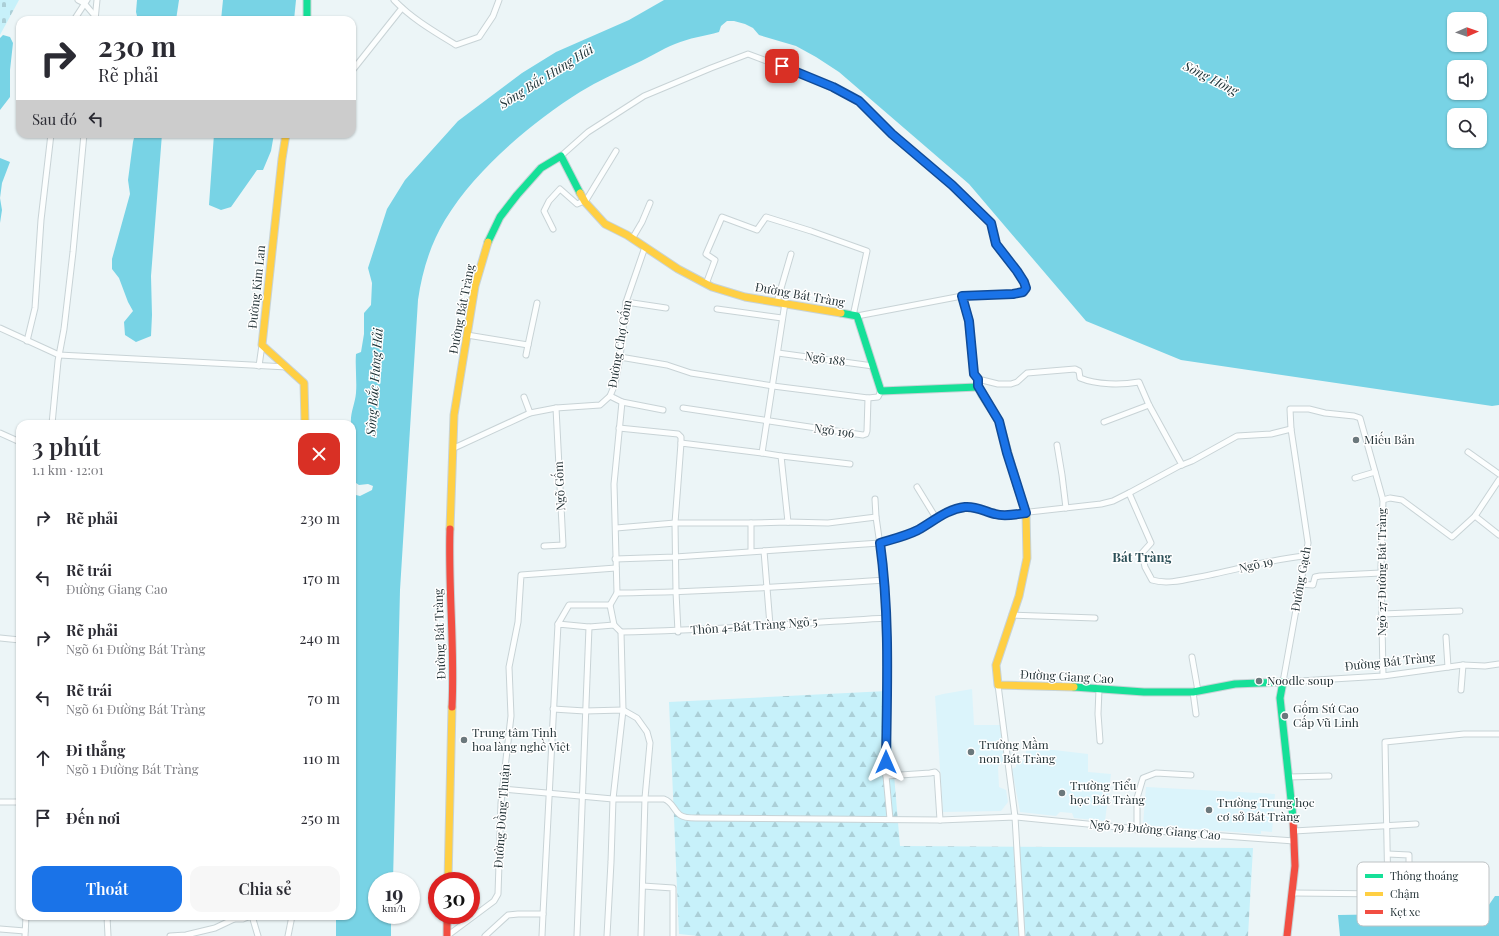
<!DOCTYPE html>
<html lang="vi">
<meta charset="utf-8">
<style>
body{margin:0;font-family:"Playfair Display",serif;background:#f7f7f7;color:#2b2b33;height:100vh;display:flex;flex-direction:column;font-size:15px;white-space:nowrap}
*{box-sizing:border-box;margin:0}
p{font-size:13px;color:#7c7c81}
.icon{flex:none;width:22px;height:22px;fill:none;stroke:currentColor;stroke-width:2;stroke-linecap:round;stroke-linejoin:round}
.map{position:relative;flex:1;overflow:hidden}
.details{position:absolute;left:16px;top:420px;width:340px;height:500px;display:flex;flex-direction:column;background:#fff;border-radius:12px;box-shadow:0 1px 3px #0004}
.details>*{flex:none}
.guide{position:absolute;left:16px;top:16px;width:340px;height:122px;border-radius:12px;box-shadow:0 1px 3px #0004;background:#fff;color:#2b2b33;overflow:hidden}
.needle{width:26px;rotate:88deg}
.fabs{position:absolute;left:1447px;top:12px;display:grid;gap:8px}
.fabs a{display:grid;place-items:center;width:40px;height:40px;border-radius:8px;background:#fff;box-shadow:0 1px 3px #0004;font-size:20px}
.speed{position:absolute;left:368px;top:872px;display:flex;gap:8px;font-size:20px;font-weight:700;text-align:center}
.speed>*{display:grid;place-content:center;width:52px;height:52px;border-radius:50%;background:#fff;box-shadow:0 1px 3px #0004;line-height:1}
.speed small{font-size:10px;font-weight:400}
.speed .limit{border:6px solid #d22;background:#fff;color:#111}
.pin{position:absolute;display:grid;place-items:center;width:34px;height:34px;color:#fff;margin:-17px;border-radius:8px;box-shadow:0 2px 6px #0006}
.me{position:absolute;width:44px;margin:-22px;rotate:0deg;stroke-linejoin:round;filter:drop-shadow(0 0 3px #0008)}
.turn{display:flex;align-items:center;gap:14px;height:84px;padding:0 16px;font-size:18px}
.turn .icon{width:52px;height:52px;stroke-width:2.5}
.turn b{display:block;font-size:28px;line-height:34px}
.then{display:flex;align-items:center;height:38px;padding:0 16px;background:#0003;gap:8px;font-size:15px}
.round{display:grid;place-items:center;flex:none;width:42px;height:42px;border-radius:12px;background:#f7f7f7}
.summary{display:flex;align-items:center;justify-content:space-between;height:68px;padding:0 16px}
h1{font-size:24px;font-weight:600;line-height:30px}
.cta{display:flex;gap:8px;margin-top:auto;padding:8px 16px}
.cta a{flex:1;height:46px;border-radius:12px;background:#1a73e8;color:#fff;font-size:16px;font-weight:600;line-height:46px;text-align:center}
.cta a+a{background:#f7f7f7;color:#2b2b33}
ul{padding:0;list-style:none}
li{display:flex;align-items:center;gap:12px;height:60px;padding:0 16px}
li div{flex:1}
li b{display:block;font-size:15px}
li em{font-style:normal}
.map>svg:first-child{display:block}
.built{fill:#dbf4fb}
.forest{fill:url(#forest-firs)}
.cemetery{fill:url(#cemetery-stones)}
.water{fill:#78d3e5;fill-rule:evenodd}
.lines{fill:none;stroke-linecap:round;stroke-linejoin:round}
.street-casing{stroke:#c8d3d6;stroke-width:7}
.fast-casing{stroke:#c8d3d6;stroke-width:9}
.slow-casing{stroke:#c8d3d6;stroke-width:9}
.jam-casing{stroke:#c8d3d6;stroke-width:9}
.street{stroke:#fcfefe;stroke-width:5}
.fast{stroke:#16e098;stroke-width:7}
.slow{stroke:#ffcf43;stroke-width:7}
.jam{stroke:#f24e42;stroke-width:7}
.route-casing{stroke:#114b97;stroke-width:10}
.route{stroke:#1a73e8;stroke-width:7}
.poi-dot{fill:#6b787c;stroke:#fff;stroke-width:1.5}
.labels{text-anchor:middle;stroke-width:3;stroke-linejoin:round;paint-order:stroke}
.street-label{font-size:12px;fill:#263539;stroke:#fff}
.poi-label{font-size:12px;fill:#263539;stroke:#fff;text-anchor:start}
.water-label{font-size:13px;font-style:italic;fill:#20363a;stroke:#fff}
.neighbourhood-label{font-size:13px;font-weight:bold;fill:#2b4f57;stroke:#fff}
.key{fill:#fff;stroke:#bec2c4;stroke-width:1}
.key-label{font-size:11px;fill:#263539}
</style>
<div class="map">
<svg width="1499" height="936" viewBox="0 0 1499 936">
<defs>
<pattern id="forest-firs" width="22" height="20" patternUnits="userSpaceOnUse"><rect width="22" height="20" fill="#c7f1fa"/><path d="M5 1l3.5 6h-7zM16 11l3.5 6h-7z" fill="#abcfd7"/></pattern>
<pattern id="cemetery-stones" width="16" height="16" patternUnits="userSpaceOnUse"><rect width="16" height="16" fill="#c7f1fa"/><path d="M2 7V4a2 2 0 0 1 4 0v3zM10 15v-3a2 2 0 0 1 4 0v3z" fill="#abcfd7"/></pattern>
</defs>
<rect width="100%" height="100%" fill="#ecf5f7"/>
<g class="built">
<path d="M972,689l2,36h26l4,35 -6,7 1,20 7,3 2,12 -7,9 -58,1 -8,-116 8,-2z"/>
<path d="M1026,750h28l34,4v18l23,2 -6,47 -31,-3 -2,-5 -12,-1 -4,4 -36,-4 -8,-43 4,-2v-5l10,-1z"/>
<path d="M1146,787l129,7 -3,38 -11,-1v3l-118,-9z"/>
</g>
<path class="forest" d="M887,691l13,155 353,2 -5,88h-550l-19,-2 -10,-232z"/>
<path class="cemetery" d="M0,0h19l-19,35z"/>
<g class="water">
<path d="M137,0h42l-3,20h-38l-2,-8z"/>
<path d="M223,0h73l-2,20h-73z"/>
<path d="M664,0h835v405l-7,1 -311,-46 -95,-39 -117,-137 -130,-112 -23,-15 -20,-11 -37,-11 -6,-7 -8,-4 -11,-3h-7l-6,5 -2,6c-14,4 -30,6 -44,12 -13,5 -25,13 -38,19 -19,9 -39,18 -57,29 -49,31 -105,78 -135,128 -15,25 -23,52 -27,80l-18,290 -7,291h-16v34h14v21h-55v-20h16v-361c4,-11 4,-13 0,-24 -2,-7 0,-16 0,-23l2,-3 -1,-9 3,-1 4,1 12,-6 1,-4 -5,-2 -9,1 -3,-2 -3,-7 1,-31 -2,-21h-1c-1,-11 4,-20 5,-31 1,-13 -1,-26 0,-39l5,-2 3,-18v-21l7,-8 1,-22 -4,-15 19,-59 18,-29 53,-59 64,-48 34,-21 73,-32zM1454,19h26v26h-26zM1454,67h26v26h-26zM1454,115h26v26h-26z"/>
<path d="M3,35l7,2 3,6 -3,27v27l-10,13v-72z"/>
<path d="M135,134h27l-11,142 1,39 -1,21 -15,6 -11,-7 -1,-13 9,-11 -5,-9 -9,-24 -7,-9v-10l18,-65 -2,-14 5,-38z"/>
<path d="M214,134h60l-3,17 -8,19h-6l-26,37 -10,3 -12,-5z"/>
<path d="M0,158l10,4 -8,21 -2,15 2,12 -2,13z"/>
<path d="M1495,896h4v40h-159l-2,-21 121,-2 9,2h14z"/>
</g>
<g class="lines">
<defs>
<g id="street">
<path d="M78,0l6,3 11,13"/>
<path d="M394,0c18,19 41,32 62,45l23,-8 14,-21 6,-16"/>
<path d="M74,20l13,-20"/>
<path d="M95,20l2,-20"/>
<path d="M352,71l50,-63"/>
<path d="M561,156l27,-24 56,-36 67,-28 37,-14 59,22 52,25 32,33 61,51 39,38 5,20 21,28 8,12 1,5 -3,4 -10,2 -51,2 -105,20"/>
<path d="M585,202l31,-51"/>
<path d="M553,229l-9,-18 5,-10 11,-12 17,15 7,-3"/>
<path d="M632,239l10,-17 8,-19"/>
<path d="M706,284l9,-24 -9,-6 16,-37 35,13 9,-13 45,14 56,20 -14,65"/>
<path d="M626,302l40,6"/>
<path d="M777,302l14,-48"/>
<path d="M785,303l-23,150 19,3 7,66"/>
<path d="M717,309l65,9"/>
<path d="M0,328l59,27 228,12"/>
<path d="M467,335l61,10 9,-42"/>
<path d="M27,341l8,-33 6,-88 10,-86"/>
<path d="M778,353l95,13"/>
<path d="M526,355l2,-10"/>
<path d="M620,357l47,8 24,8 82,13 95,12 10,-1 3,-6"/>
<path d="M259,366l3,-21"/>
<path d="M978,379l20,5h13l6,-2 10,-9 48,-4 4,2 1,7c17,7 41,7 59,4l10,23 33,60"/>
<path d="M610,396l12,6 -8,82 3,109c89,-1 179,-7 268,-13"/>
<path d="M524,397l6,16"/>
<path d="M622,402l41,8"/>
<path d="M683,408l180,27 3,-1 1,-3 1,-33"/>
<path d="M1104,422l45,-17"/>
<path d="M52,424l6,-63 6,-32 9,-77 11,-118"/>
<path d="M619,428l59,6 3,3v6"/>
<path d="M0,433l20,9"/>
<path d="M1057,445l5,30 4,33"/>
<path d="M454,448l76,-35 26,-5 44,-3 10,-9 5,-12 5,-27 6,-55 19,-55"/>
<path d="M1468,452l31,22"/>
<path d="M781,456l69,8"/>
<path d="M1355,478l20,-6"/>
<path d="M917,487l19,31"/>
<path d="M1129,493l22,50 -9,10 3,14 7,13c13,4 28,1 42,-2 37,-6 74,-19 111,-22"/>
<path d="M875,499l1,18 9,63 2,38 -1,158 4,43"/>
<path d="M1383,500l7,-2 12,2 50,37 23,-21 24,-36"/>
<path d="M1475,516l24,19"/>
<path d="M751,523v28"/>
<path d="M616,528l59,-5h76l37,-1 40,1 48,-6"/>
<path d="M544,546l19,-1 -7,-137"/>
<path d="M764,551l6,74"/>
<path d="M615,559l60,-2 205,-14c13,-4 25,-7 37,-13 17,-9 31,-22 50,-23 13,0 23,7 36,8l98,-11 12,-3 16,-8 50,-27 13,-5 45,-25 34,-2 20,-5"/>
<path d="M1300,584l13,1 2,-8 5,-1 61,-3"/>
<path d="M610,605l7,-12"/>
<path d="M1382,614l78,-3"/>
<path d="M1012,615l83,3"/>
<path d="M558,624l11,-19h41l4,20"/>
<path d="M621,632c89,-1 178,-9 266,-14"/>
<path d="M678,632l-2,-40 -1,-69 6,-80 81,10"/>
<path d="M1446,637l2,30"/>
<path d="M0,638l20,2"/>
<path d="M1192,657l6,34"/>
<path d="M1383,676l-2,-109 2,-67 -23,-82 -6,-2 -29,-3 -16,-4h-19l1,20 17,114 -25,139 100,-6 80,-11 22,1 14,-2"/>
<path d="M998,685l17,132 7,119"/>
<path d="M1099,689l-1,25 2,27"/>
<path d="M1461,690l2,-25"/>
<path d="M1193,692l3,22"/>
<path d="M553,709l32,2 38,-1 14,8 10,14 3,11 -5,55 -4,138"/>
<path d="M886,776l44,-3 5,-1 2,2 3,46"/>
<path d="M1288,777l41,-1"/>
<path d="M502,789l111,10h51c9,3 9,11 16,16 4,3 11,3 16,3l244,2 75,-3 154,15 125,9"/>
<path d="M0,802h20"/>
<path d="M1137,830v-32l6,-20 13,-5 35,2"/>
<path d="M1294,831l122,-7"/>
<path d="M1388,854l21,1v39h-21"/>
<path d="M643,886l30,2v48"/>
<path d="M1292,893l96,1 -3,-152 79,-8h35"/>
<path d="M107,916l1,20"/>
<path d="M233,916l1,3h9l8,-3"/>
<path d="M252,916l6,20"/>
<path d="M0,929l25,2"/>
<path d="M25,936l1,-20"/>
<path d="M170,936l16,-1 29,-7 19,-9"/>
<path d="M288,936l4,-20"/>
<path d="M447,936l47,-35 4,-7 3,-91 10,-87 -2,-49 9,-45 3,-47 95,-7"/>
<path d="M485,936l23,-21 10,-1h25l15,-290 31,3 25,-2 7,7 2,78 -10,89 -2,63 -4,74"/>
<path d="M542,936l1,-22"/>
<path d="M577,936l12,-309"/>
</g>
<g id="fast">
<path d="M307,0v20"/>
<path d="M488,242l12,-25 17,-22 24,-27 20,-12 19,37"/>
<path d="M962,296l7,25 5,53 4,5v8l4,8 17,26 18,64"/>
<path d="M841,313l16,3 24,75 97,-4"/>
<path d="M1074,687l70,5h49l42,-8 48,-2 -3,16 13,120"/>
</g>
<g id="slow">
<path d="M286,134l-4,25 -20,186 42,38 1,41"/>
<path d="M580,193l5,9 20,22 22,11 51,34 34,18 33,10 96,16"/>
<path d="M1017,485l9,28 1,45 -8,38 -23,69 2,20 76,2"/>
<path d="M450,529l4,-114 21,-129 13,-44"/>
<path d="M448,881l4,-174"/>
</g>
<g id="jam">
<path d="M450,529c-2,60 5,119 2,178"/>
<path d="M447,915v21"/>
<path d="M1287,936l8,-70 -2,-48"/>
</g>
</defs>
<use href="#street" class="street-casing"/>
<use href="#fast" class="fast-casing"/>
<use href="#slow" class="slow-casing"/>
<use href="#jam" class="jam-casing"/>
<use href="#street" class="street"/>
<use href="#fast" class="fast"/>
<use href="#slow" class="slow"/>
<use href="#jam" class="jam"/>
</g>
<g class="lines">
<defs>
<path id="route" d="M782,66l51,21 26,14 33,33 60,51 39,38 5,21 21,27 7,11 2,6 -3,4 -10,2 -51,2 7,25 5,53 4,5v7l21,35 8,32 19,60c-9,1 -21,4 -31,1 -10,-2 -18,-8 -30,-7 -18,2 -31,14 -47,23 -12,6 -25,9 -38,13 10,73 7,145 6,219"/>
</defs>
<use href="#route" class="route-casing"/>
<use href="#route" class="route"/>
</g>
<g class="poi-dot">
<circle cx="1356" cy="440" r="4"/>
<circle cx="1259" cy="681" r="4"/>
<circle cx="1285" cy="716" r="4"/>
<circle cx="464" cy="740" r="4"/>
<circle cx="971" cy="752" r="4"/>
<circle cx="1062" cy="793" r="4"/>
<circle cx="1209" cy="810" r="4"/>
</g>
<g class="labels">
<g class="street-label">
<text transform="translate(257 287) rotate(-84)" y="4">Đường Kim Lan</text>
<text transform="translate(800 295) rotate(10)" y="4">Đường Bát Tràng</text>
<text transform="translate(462 309) rotate(-79)" y="4">Đường Bát Tràng</text>
<text transform="translate(620 344) rotate(-80)" y="4">Đường Chợ Gốm</text>
<text transform="translate(825 359) rotate(8)" y="4">Ngõ 188</text>
<text transform="translate(834 431) rotate(8)" y="4">Ngõ 196</text>
<text transform="translate(560 486) rotate(-93)" y="4">Ngõ Gốm</text>
<text transform="translate(1256 565) rotate(-13)" y="4">Ngõ 19</text>
<text transform="translate(1382 572) rotate(-90)" y="4">Ngõ 27 Đường Bát Tràng</text>
<text transform="translate(1301 579) rotate(-80)" y="4">Đường Gạch</text>
<text transform="translate(754 626) rotate(-4)" y="4">Thôn 4-Bát Tràng Ngõ 5</text>
<text transform="translate(440 634) rotate(-92)" y="4">Đường Bát Tràng</text>
<text transform="translate(1390 662) rotate(-6)" y="4">Đường Bát Tràng</text>
<text transform="translate(1067 677) rotate(3)" y="4">Đường Giang Cao</text>
<text transform="translate(502 816) rotate(-86)" y="4">Đường Đồng Thuận</text>
<text transform="translate(1155 830) rotate(5)" y="4">Ngõ 79 Đường Giang Cao</text>
</g>
<g class="poi-label">
<text x="1364" y="444">Miếu Bản</text>
<text x="1267" y="685">Noodle soup</text>
<text x="1293" y="713">Gốm Sứ Cao<tspan x="1293" dy="14">Cấp Vũ Linh</tspan></text>
<text x="472" y="737">Trung tâm Tinh<tspan x="472" dy="14">hoa làng nghề Việt</tspan></text>
<text x="979" y="749">Trường Mầm<tspan x="979" dy="14">non Bát Tràng</tspan></text>
<text x="1070" y="790">Trường Tiểu<tspan x="1070" dy="14">học Bát Tràng</tspan></text>
<text x="1217" y="807">Trường Trung học<tspan x="1217" dy="14">cơ sở Bát Tràng</tspan></text>
</g>
<g class="water-label">
<text transform="translate(546 76) rotate(-32)" y="5">Sông Bắc Hưng Hải</text>
<text transform="translate(1211 78) rotate(27)" y="5">Sông Hồng</text>
<text transform="translate(374 382) rotate(-86)" y="5">Sông Bắc Hưng Hải</text>
</g>
<g class="neighbourhood-label">
<text x="1142" y="562">Bát Tràng</text>
</g>
</g>
<rect x="1357" y="862" width="132" height="64" rx="6" class="key"/>
<rect x="1365" y="874" width="18" height="4" fill="#16e098"/>
<rect x="1365" y="892" width="18" height="4" fill="#ffcf43"/>
<rect x="1365" y="910" width="18" height="4" fill="#f24e42"/>
<g class="key-label">
<text x="1390" y="880">Thông thoáng</text>
<text x="1390" y="898">Chậm</text>
<text x="1390" y="916">Kẹt xe</text>
</g>
</svg>
<div class="fabs">
<a><svg class="needle" viewBox="-14 -14 28 28"><path d="M0-13l5 13h-10z" fill="#e53935"/><path d="M0 13l5-13h-10z" fill="#7c7c81"/></svg></a>
<a><svg class="icon" aria-label="sound" viewBox="0 0 24 24"><path d="M4 9h4l5-4v14l-5-4H4zM17 9q2 3 0 6"/></svg></a>
<a><svg class="icon" aria-label="search" viewBox="0 0 24 24"><circle cx="10" cy="10" r="6"/><path d="M15 15l6 6"/></svg></a>
</div>
<div class="speed"><div>19<small>km/h</small></div><div class="limit">30</div></div>
<div class="pin" style="left:782px;top:66px;background:#d93025"><svg class="icon" aria-label="arrive" viewBox="0 0 24 24"><path d="M6 21V4h12l-3 4 3 4H6"/></svg></div>
<svg class="me" style="left:886px;top:762px" viewBox="-20 -20 40 40"><path d="M0-17L14 15 0 8-14 15z" fill="#1a73e8" stroke="#fff" stroke-width="4"/></svg>
<div class="guide">
<div class="turn"><svg class="icon" aria-label="right" viewBox="0 0 24 24"><path d="M7 20v-9h11M14 6l5 5-5 5"/></svg><div><b>230 m</b>Rẽ phải</div></div>
<div class="then">Sau đó<svg class="icon" aria-label="left" viewBox="0 0 24 24"><path d="M17 20v-9H6M10 6l-5 5 5 5"/></svg></div>
</div>
<section class="details">
<div class="summary"><div><h1>3 phút</h1><p>1.1 km · 12:01</p></div><a class="round" style="background:#d93025;color:#fff"><svg class="icon" aria-label="close" viewBox="0 0 24 24"><path d="M6 6l12 12M18 6L6 18"/></svg></a></div>
<ul>
<li><svg class="icon" aria-label="right" viewBox="0 0 24 24"><path d="M7 20v-9h11M14 6l5 5-5 5"/></svg><div><b>Rẽ phải</b></div><em>230 m</em></li>
<li><svg class="icon" aria-label="left" viewBox="0 0 24 24"><path d="M17 20v-9H6M10 6l-5 5 5 5"/></svg><div><b>Rẽ trái</b><p>Đường Giang Cao</p></div><em>170 m</em></li>
<li><svg class="icon" aria-label="right" viewBox="0 0 24 24"><path d="M7 20v-9h11M14 6l5 5-5 5"/></svg><div><b>Rẽ phải</b><p>Ngõ 61 Đường Bát Tràng</p></div><em>240 m</em></li>
<li><svg class="icon" aria-label="left" viewBox="0 0 24 24"><path d="M17 20v-9H6M10 6l-5 5 5 5"/></svg><div><b>Rẽ trái</b><p>Ngõ 61 Đường Bát Tràng</p></div><em>70 m</em></li>
<li><svg class="icon" aria-label="ahead" viewBox="0 0 24 24"><path d="M12 20V5M6 11l6-6 6 6"/></svg><div><b>Đi thẳng</b><p>Ngõ 1 Đường Bát Tràng</p></div><em>110 m</em></li>
<li><svg class="icon" aria-label="arrive" viewBox="0 0 24 24"><path d="M6 21V4h12l-3 4 3 4H6"/></svg><div><b>Đến nơi</b></div><em>250 m</em></li>
</ul>
<div class="cta"><a>Thoát</a><a>Chia sẻ</a></div>
</section>
</div>
